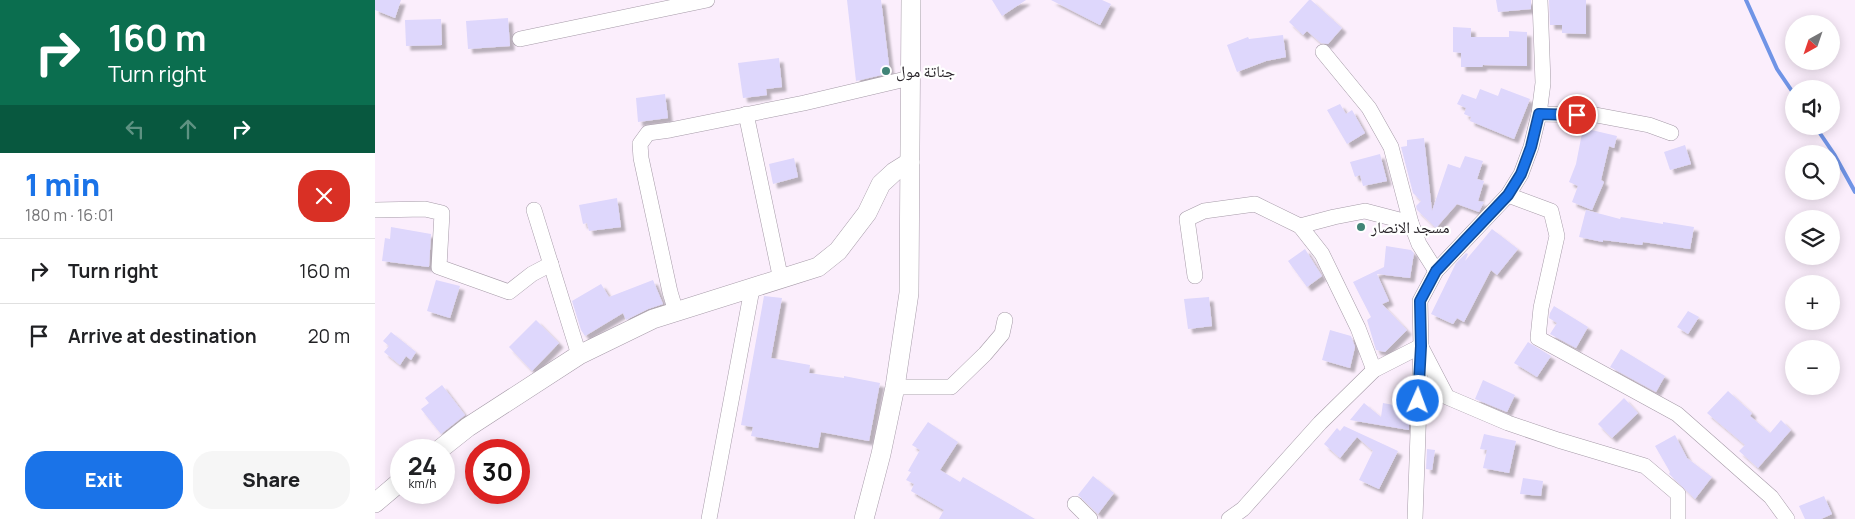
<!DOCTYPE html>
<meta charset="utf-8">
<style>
body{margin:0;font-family:Manrope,"Noto Naskh Arabic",sans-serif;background:#f6f6f6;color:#202124;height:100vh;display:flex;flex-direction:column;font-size:19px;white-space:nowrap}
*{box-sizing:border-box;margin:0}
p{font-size:16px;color:#757577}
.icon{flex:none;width:28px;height:28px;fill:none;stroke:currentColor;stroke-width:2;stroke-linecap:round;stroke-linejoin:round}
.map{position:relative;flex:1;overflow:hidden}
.details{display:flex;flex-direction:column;background:#fff;width:375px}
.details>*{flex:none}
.top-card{background:#0b6e4f;color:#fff;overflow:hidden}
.needle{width:32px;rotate:220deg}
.controls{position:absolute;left:1410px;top:15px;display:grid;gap:10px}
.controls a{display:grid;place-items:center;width:55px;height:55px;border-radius:50%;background:#fff;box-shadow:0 2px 12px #0003;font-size:25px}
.speed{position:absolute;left:15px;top:439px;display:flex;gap:10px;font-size:25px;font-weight:700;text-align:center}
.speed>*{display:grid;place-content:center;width:65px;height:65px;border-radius:50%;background:#fff;box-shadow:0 2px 12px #0003;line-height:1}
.speed small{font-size:12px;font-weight:400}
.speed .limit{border:8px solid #d22;background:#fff;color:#111}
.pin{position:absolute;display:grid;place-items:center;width:42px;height:42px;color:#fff;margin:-21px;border:2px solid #fff;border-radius:50%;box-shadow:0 1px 5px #0007}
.me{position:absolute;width:55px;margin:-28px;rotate:2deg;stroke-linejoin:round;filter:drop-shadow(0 0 4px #0008)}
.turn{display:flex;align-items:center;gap:18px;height:105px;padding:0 25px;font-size:22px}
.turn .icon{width:65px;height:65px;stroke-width:2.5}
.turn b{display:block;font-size:35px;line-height:42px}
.lanes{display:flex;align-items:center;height:48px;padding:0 25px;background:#0003;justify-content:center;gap:25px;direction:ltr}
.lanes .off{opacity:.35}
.round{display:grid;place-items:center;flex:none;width:52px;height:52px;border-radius:20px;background:#f6f6f6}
.headline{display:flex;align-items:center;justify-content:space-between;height:85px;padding:0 25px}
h1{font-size:30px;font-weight:800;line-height:38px;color:#1a73e8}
.primary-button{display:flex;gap:10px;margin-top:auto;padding:10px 25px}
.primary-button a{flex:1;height:58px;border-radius:20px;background:#1a73e8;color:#fff;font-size:20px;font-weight:800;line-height:58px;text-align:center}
.primary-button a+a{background:#f6f6f6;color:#202124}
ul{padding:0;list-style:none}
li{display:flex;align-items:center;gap:15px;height:65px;padding:0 25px;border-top:1px solid #e0e0e0}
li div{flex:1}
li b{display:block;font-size:19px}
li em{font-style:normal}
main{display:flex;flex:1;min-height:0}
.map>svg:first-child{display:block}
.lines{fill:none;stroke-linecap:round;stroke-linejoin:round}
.stream{stroke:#7094e6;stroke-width:4}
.building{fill:#ded7fc;filter:url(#shadow)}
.minor-casing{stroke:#a69ba8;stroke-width:16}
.tertiary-casing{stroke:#a69ba8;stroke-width:20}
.minor{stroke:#fff;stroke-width:15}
.tertiary{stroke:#fff;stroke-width:19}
.route-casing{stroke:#114b97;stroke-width:12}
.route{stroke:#1a73e8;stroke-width:9}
.poi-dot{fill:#418477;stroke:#fff;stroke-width:2}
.labels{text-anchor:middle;stroke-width:4.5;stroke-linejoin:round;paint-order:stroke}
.poi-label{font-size:16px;fill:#282429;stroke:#fff;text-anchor:start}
</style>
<main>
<section class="details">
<div class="top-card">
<div class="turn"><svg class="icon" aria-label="right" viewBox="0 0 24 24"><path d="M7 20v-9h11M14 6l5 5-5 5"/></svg><div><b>160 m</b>Turn right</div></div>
<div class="lanes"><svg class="icon off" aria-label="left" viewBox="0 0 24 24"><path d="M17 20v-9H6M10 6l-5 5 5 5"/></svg><svg class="icon off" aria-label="ahead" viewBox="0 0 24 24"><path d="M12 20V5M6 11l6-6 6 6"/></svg><svg class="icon" aria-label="right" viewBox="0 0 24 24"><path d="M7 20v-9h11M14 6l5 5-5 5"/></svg></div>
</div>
<div class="headline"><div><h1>1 min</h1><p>180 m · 16:01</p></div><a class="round" style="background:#d93025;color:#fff"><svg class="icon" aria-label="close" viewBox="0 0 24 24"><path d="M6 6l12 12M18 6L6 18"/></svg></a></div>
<ul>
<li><svg class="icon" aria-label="right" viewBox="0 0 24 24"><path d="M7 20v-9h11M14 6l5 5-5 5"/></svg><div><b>Turn right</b></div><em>160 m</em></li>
<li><svg class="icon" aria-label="arrive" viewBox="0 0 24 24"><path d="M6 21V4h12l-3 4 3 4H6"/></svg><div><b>Arrive at destination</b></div><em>20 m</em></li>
</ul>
<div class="primary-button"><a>Exit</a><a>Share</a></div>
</section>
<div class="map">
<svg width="1480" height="519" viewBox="0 0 1480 519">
<defs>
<filter id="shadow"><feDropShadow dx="4.5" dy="4.5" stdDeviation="1" flood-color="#0004"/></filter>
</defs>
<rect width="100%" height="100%" fill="#fbeefc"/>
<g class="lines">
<g class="stream">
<path d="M1371,0l31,69 17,25"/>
<path d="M1440,126l19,28 21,38"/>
</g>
</g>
<g class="building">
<path d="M0,0h26l-6,18 -20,-8z"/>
<path d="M472,0h34l9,73 -34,8z"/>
<path d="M617,0h34l-24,16z"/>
<path d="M676,0h51l9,4 -11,21z"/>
<path d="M934,0h2l31,28 -14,16 -7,-1 -14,-12 -4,4 -14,-13z"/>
<path d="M1121,0h35v9l-33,3z"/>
<path d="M1174,0h37v34l-24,-1v-8h-12z"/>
<path d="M133,18l2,28 -42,3 -2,-28z"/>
<path d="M66,19l1,26 -36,1 -1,-26z"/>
<path d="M1078,27l18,1v9h38v-6l18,1v34l-44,-1 -1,2h-21v-14l-8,-1z"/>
<path d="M908,35l3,22 -20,4 -29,11 -10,-27 21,-8 1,2z"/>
<path d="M404,58l3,29 -16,2 1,6 -24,3 -5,-35z"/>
<path d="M1126,88l29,11 -16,40 -44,-18 1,-4 -7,-3 2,-6 -9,-4 5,-10 14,5 4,-10 18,7z"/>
<path d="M290,94l3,24 -30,4 -2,-24z"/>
<path d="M965,104l6,10 6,-4 13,23 -18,11 -20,-34z"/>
<path d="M1208,128l34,8 -3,12 -5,-2 -8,34 3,2 -12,28 -20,-8 6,-16 -9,-4 7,-18z"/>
<path d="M1049,138l8,73 16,-47 12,4 5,-12 18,5 -6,18 7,2 -6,20 6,1 -5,10 -22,-8 -21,24 -19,-18 -1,-4 5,-5 -8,-8 -12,-46 6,-1v-6z"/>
<path d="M1310,145l6,19 -21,6 -6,-18z"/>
<path d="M1005,154l7,27 -24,5 -3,-11 -5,2 -5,-15z"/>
<path d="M419,158l4,19 -25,7 -4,-20z"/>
<path d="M242,198l4,29 -32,4 -2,-8 -4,1 -4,-19z"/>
<path d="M1211,210l34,9 1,-2 42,7v-2l31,5 -4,22 -47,-7 -1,3 -39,-5v2l-24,-5z"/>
<path d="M16,227l40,7 -2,33 -47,-6 3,-23 5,1z"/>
<path d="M1117,229l26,20 -21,26 -6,-5 -27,52 -7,-4 -4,6 -22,-10 25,-51 10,-10 2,1 -3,7z"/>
<path d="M1011,246l25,4 3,3 -4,25 -33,-4 12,27 -7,3 25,26 -22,22 -9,-2 -9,-30 4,-3 -18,-35 31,-15z"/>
<path d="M930,249l17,27 -15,11 -19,-26z"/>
<path d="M61,280l24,6 -10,32 -23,-7z"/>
<path d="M278,280l10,24 -15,5 -22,11 -3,-7 -38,23 -4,-6 -9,-29 29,-17 8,13z"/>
<path d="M389,296l18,2 -11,60 39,7 -1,8 35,5v-2l36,7 -11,58 -48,-9 -3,16 -67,-12 2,-9 -12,-2z"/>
<path d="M834,297l3,29 -24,3 -4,-30z"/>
<path d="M1179,306l34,21 -12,21 -26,-14 7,-11 -8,-5 1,-5z"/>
<path d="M1313,311l11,6 -11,17 -11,-7z"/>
<path d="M161,320l23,23 -27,28 -23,-24z"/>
<path d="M955,330l21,6 4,11 -5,21 -28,-8z"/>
<path d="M16,332l25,20 -5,8 -5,-4 -6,9 -16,-13 5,-6 -6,-5z"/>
<path d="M1153,342l23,14 -14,21 -23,-14z"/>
<path d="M1246,349l44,27 -9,16 -46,-25z"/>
<path d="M1108,380l32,15 -8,17 -32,-13z"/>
<path d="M67,385l23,30 -24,19 -20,-25 8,-6 -4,-5z"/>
<path d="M1353,391l24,22 -2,3 20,17 11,-13 10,10 -33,38 -19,-17 6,-6 -38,-32z"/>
<path d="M1249,398l14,15 -26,25 -14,-14z"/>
<path d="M989,403l17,14 2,-14 26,5v22l-59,-10z"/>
<path d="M553,422l30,20 -18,28 20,12 3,-5 72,42h-96l5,-9 -33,-19 3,-7 -8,-4 5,-8 -3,-1 12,-21 -8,-5z"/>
<path d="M969,426l54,25 -19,38 -20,-9 14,-29 -16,-14 -17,21 -16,-14 13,-16 3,3z"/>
<path d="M1109,434l32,7 -7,32 -26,-5 4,-18 -7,-1z"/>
<path d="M1300,435l12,23 25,19 -17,22 -26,-25 1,-2 -15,-26z"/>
<path d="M1052,449l8,1 -3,20 -6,-1z"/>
<path d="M718,476l21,17 -16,21 -20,-19z"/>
<path d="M1148,478l20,3 -2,15 -21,-2z"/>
<path d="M1449,496l8,18 -11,5h-16l-6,-13z"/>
</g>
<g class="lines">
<defs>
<g id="minor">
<path d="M145,39l187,-39"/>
<path d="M948,52l46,56 22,39 20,76 8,21 17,27"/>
<path d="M371,114l35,166"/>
<path d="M1164,114l57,1 53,10 22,8"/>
<path d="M1133,195l43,16 6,25 -16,72 -3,30 139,76 94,83 16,22"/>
<path d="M0,210l50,-1 17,4 -3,54 70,25 23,-18 19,-10"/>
<path d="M159,210l45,145"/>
<path d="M925,226l22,28 36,74 16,42"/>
<path d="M820,276l-8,-57 17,-8 51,-7 45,22 34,-9 31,-6 46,12"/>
<path d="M301,312l-6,-20 -29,-134 -1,-14 8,-11 22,-3 134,-27 106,-25"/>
<path d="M1046,347l26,50 61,26 50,17 87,26 33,28v25"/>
<path d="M520,387h56l34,-33 17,-20 3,-14"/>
<path d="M700,504l15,15"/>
<path d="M334,519l43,-230"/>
<path d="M854,519l14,-10 77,-86 54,-53 47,-24"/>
<path d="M1040,519l6,-173 -1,-45 16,-30 72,-76 13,-21 10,-27 8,-33 4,-31 -3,-83"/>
</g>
<g id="tertiary">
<path d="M64,450l29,-23 111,-72 74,-36 165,-52 20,-16 29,-38 14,-29 13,-12 16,-10"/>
<path d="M0,503l26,-22"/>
<path d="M489,519l17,-65 14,-67 14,-94 2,-293"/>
</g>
</defs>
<use href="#minor" class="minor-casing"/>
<use href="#tertiary" class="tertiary-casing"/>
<use href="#minor" class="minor"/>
<use href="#tertiary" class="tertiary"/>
</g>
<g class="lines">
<defs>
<path id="route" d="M1043,401l3,-55 -1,-45 16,-30 72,-76 13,-21 10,-27 8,-33 38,1"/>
</defs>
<use href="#route" class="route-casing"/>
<use href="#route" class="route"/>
</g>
<g class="poi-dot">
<circle cx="511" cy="71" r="5"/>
<circle cx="986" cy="227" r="5"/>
</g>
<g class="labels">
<g class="poi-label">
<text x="521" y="77">جناتة مول</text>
<text x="996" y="233">مسجد الانصار</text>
</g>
</g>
</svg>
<div class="controls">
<a><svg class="needle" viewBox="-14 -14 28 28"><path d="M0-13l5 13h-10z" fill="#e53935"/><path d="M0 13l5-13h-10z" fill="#757577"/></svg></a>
<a><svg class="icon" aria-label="sound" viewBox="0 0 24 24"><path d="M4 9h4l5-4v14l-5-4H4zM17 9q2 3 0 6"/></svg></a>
<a><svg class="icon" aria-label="search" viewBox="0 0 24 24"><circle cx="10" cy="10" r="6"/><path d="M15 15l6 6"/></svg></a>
<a><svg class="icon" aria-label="layers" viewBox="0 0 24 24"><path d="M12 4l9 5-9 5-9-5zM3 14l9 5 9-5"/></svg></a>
<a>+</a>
<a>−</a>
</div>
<div class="speed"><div>24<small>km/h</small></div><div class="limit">30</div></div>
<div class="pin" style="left:1202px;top:115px;background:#d93025"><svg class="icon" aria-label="arrive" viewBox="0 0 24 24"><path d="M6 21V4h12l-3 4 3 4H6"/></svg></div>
<svg class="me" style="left:1043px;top:401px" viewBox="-20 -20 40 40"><circle r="17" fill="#1a73e8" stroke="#fff" stroke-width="3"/><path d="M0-11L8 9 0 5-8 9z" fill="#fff"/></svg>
</div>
</main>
